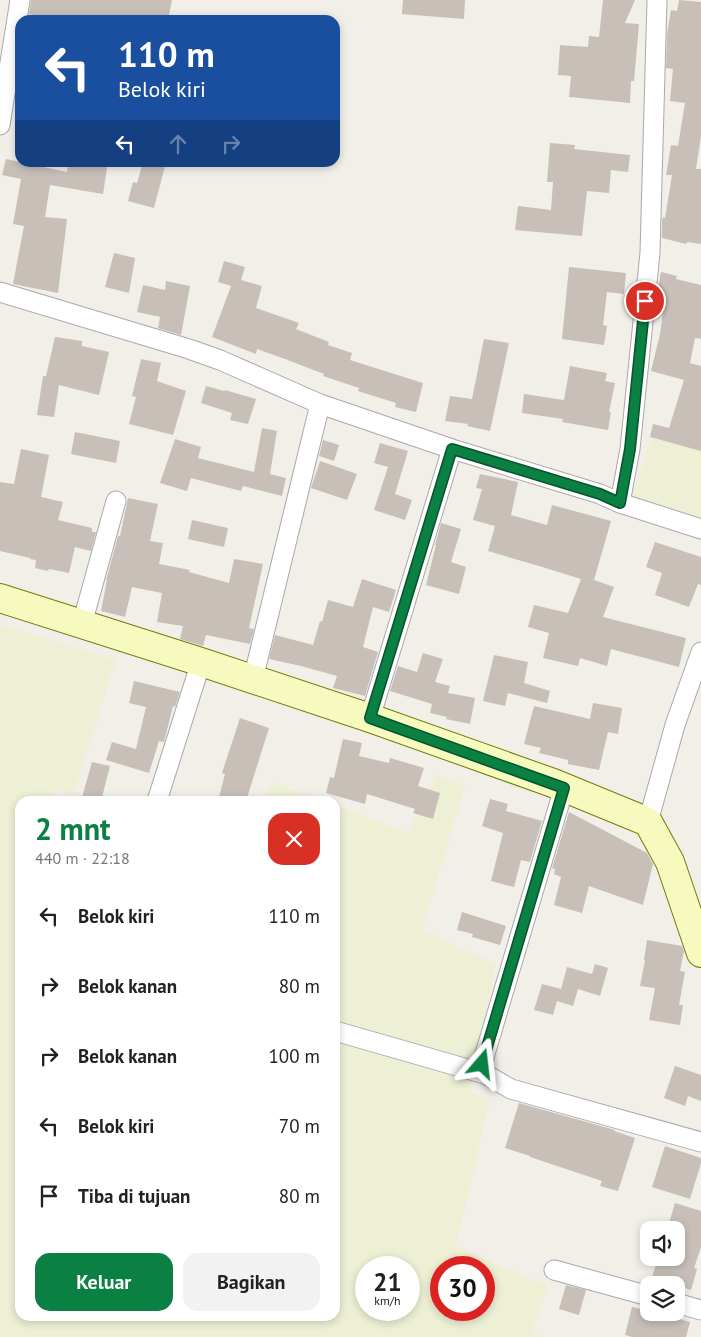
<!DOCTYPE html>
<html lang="id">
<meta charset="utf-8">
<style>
body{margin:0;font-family:"PT Sans",sans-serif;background:#f2f2f2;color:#222;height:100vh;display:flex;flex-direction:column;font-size:19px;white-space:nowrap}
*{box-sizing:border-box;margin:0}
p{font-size:16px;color:#767676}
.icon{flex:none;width:28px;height:28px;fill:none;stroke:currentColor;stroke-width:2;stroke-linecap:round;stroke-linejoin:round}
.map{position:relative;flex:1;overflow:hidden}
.side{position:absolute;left:15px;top:796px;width:325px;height:525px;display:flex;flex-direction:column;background:#fff;border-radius:15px;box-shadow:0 2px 8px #0003}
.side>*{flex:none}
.banner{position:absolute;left:15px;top:15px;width:325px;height:152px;border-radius:15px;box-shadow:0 2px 8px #0003;background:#1a4fa0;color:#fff;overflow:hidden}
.buttons{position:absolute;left:640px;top:1221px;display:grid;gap:10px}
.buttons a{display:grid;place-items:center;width:45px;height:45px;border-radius:10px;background:#fff;box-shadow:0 2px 8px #0003;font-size:25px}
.speed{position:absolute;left:355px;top:1256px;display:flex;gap:10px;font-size:25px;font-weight:700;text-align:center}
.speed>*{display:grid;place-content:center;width:65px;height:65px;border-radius:50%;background:#fff;box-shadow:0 2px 8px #0003;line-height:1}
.speed small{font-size:12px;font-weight:400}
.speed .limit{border:8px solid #d22;background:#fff;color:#111}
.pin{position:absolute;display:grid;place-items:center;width:42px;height:42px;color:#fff;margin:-21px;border:2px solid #fff;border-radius:50%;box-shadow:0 1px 5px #0007}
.me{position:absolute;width:55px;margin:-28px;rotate:17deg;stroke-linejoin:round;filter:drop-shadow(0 0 4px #0008)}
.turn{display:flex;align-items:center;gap:18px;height:105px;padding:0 20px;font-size:22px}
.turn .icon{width:65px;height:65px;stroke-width:2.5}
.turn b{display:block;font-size:35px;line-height:42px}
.lanes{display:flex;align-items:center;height:48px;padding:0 20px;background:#0003;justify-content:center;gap:25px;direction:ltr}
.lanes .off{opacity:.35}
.round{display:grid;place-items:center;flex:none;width:52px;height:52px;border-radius:15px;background:#f2f2f2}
.head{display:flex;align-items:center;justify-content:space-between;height:85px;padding:0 20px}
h1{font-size:30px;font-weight:700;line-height:38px;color:#0b8043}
.primary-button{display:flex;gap:10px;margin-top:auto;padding:10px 20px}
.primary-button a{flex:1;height:58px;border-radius:15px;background:#0b8043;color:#fff;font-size:20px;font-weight:700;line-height:58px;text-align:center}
.primary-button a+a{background:#f2f2f2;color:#222}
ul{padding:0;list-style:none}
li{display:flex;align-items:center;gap:15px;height:70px;padding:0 20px}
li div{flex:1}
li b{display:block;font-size:19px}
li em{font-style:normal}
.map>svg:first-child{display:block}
.farmland{fill:#eef0d5;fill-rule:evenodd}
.building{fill:#c7bfb8}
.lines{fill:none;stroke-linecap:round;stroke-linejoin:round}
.street-casing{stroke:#a9a9a9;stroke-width:21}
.secondary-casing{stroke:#707d05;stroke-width:30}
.street{stroke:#fff;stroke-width:19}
.secondary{stroke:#f7fabf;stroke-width:28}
.route-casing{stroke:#07532c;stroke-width:12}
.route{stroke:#0b8043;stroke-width:9}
</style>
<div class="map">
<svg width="701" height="1337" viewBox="0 0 701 1337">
<rect width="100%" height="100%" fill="#f2efe9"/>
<g class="farmland">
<path d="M651,439l50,8v75l-70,-24z"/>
<path d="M0,624l116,36 -43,135 -19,-7 -4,13h-30v515h315v-511l73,28 28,-58 29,11 -43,144 74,34 -26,127 20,9 -34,146 92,40 -16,45 11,6h-543zM366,1268h43v42h-43zM441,1268h43v42h-43z"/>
<path d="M273,782l51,19h-59z"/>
</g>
<g class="building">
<path d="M31,0h141l-4,20h-115l-24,-6z"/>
<path d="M403,0h62l-1,19 -62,-5z"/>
<path d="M603,0h32l-10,23 14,1 -5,57h-3l-1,22 -61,-6 2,-21 -13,-1 2,-30 28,2 1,-11 10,1z"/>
<path d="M679,0l22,2v134l-5,33h5v75l-14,-2 -1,2 -24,-6v-17l1,-4 2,1 7,-43h-6l5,-30 7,1 7,-43 -15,-2 3,-32 -7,-1 1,-34 4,-24 6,1z"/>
<path d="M550,143l25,2 -1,4 56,6 -2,17 -17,-2 -2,23 -22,-2 -5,45 -67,-6 3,-24 33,4 2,-28h-6z"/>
<path d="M6,159l61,13 1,-10h40l-5,32 -53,-9 -5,32 22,2 -9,74 -45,-9 11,-58 -11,-2 8,-45 -19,-4z"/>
<path d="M143,162h10l12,4 -11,42 -26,-7 5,-19 4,1z"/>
<path d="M114,253l21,5 -6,35 -24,-6z"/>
<path d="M224,261l21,6 -4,13 21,6 -6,22 43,15 -3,6 33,13 -1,3 24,8 -2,7 73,23 -7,29 -21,-5 1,-4 -38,-12 1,-3 -36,-12 1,-2 -39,-15 -28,-10 -1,5 -44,-17 19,-51 -13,-4z"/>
<path d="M569,267l57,6 -2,21 -17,-2 -4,33 4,1 -3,19 -42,-6z"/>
<path d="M661,272l16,4 -1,3 25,6v54l-6,-1 -5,25 11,3v85l-51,-14 3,-13 16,4 15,-48 -33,-9 9,-37 5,-38 -8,-2z"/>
<path d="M166,281l24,5 -9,49 -23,-7 2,-11 -23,-5 6,-27 22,5z"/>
<path d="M55,337l27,4v5l27,6 -10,43 -40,-10 -5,32 -17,-2 6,-39h3z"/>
<path d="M484,339l25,4 -19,88 -23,-5 1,-2 -23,-3 5,-25 22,3z"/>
<path d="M141,359l20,4 -4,18 29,10 -13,44 -44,-11 7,-27 -4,-1z"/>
<path d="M570,366l37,7 -2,8 10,2 -6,29h2l-3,18 -46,-8 1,-3 -41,-6 2,-19 40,6z"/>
<path d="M206,386l18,5 1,-1 31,9 -8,25 -18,-4 2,-7 -31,-10z"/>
<path d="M262,428l15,3 -7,43 16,4 -4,18 -39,-10 -2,5 -50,-13 -4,13 -27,-8 15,-44 26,8 -3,11 56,14z"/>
<path d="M75,432l45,9 -4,22 -45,-9z"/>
<path d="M323,440l16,5 -5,16 -15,-5z"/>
<path d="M380,443l28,8 -13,43 17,6 -7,20 -31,-10 14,-43 -14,-4z"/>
<path d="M21,449l28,6 -8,42 22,5 -5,18 34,8v4h4l-5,19 -16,-4 -6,26 -20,-4 -1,2 -13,-3 1,-8 -6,-1v-1l-30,-7v-69l14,2z"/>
<path d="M320,461l37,13 -10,26 -36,-12z"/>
<path d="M480,474l38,8 -7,33 36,10 5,-20 59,16 -17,59 20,7 -11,30 83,21 -7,29 -68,-18 -4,17 -27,-8 -2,8 -35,-8 6,-25 -21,-6 6,-22 34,8 13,-34 -42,-13 -51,-15 7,-25 -22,-6 9,-31 -6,-1z"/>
<path d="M128,498l30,6 -8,37 13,2 -4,21 31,6 -1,2 40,11 5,-24 29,5 -14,64 5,1 -4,15 -44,-9 -3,11 -23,-7 3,-13 -26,-4 5,-29 -30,-6 -7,30 -24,-6 6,-31h-1l1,-3 11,-41h2z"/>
<path d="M192,520l36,8 -4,19 -36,-8z"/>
<path d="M441,523l20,6 -10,33 15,5 -7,27 -33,-9 10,-40h-1z"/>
<path d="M655,542l46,15v28l-3,-1 -9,23 -34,-12 7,-22 -16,-6z"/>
<path d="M362,579l34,11 -7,22 -16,-5 -10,40 15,5 -13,44 -32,-8 4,-12 -36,-10 -32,-7 6,-24 38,10 7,-24 2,1 6,-22 25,7z"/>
<path d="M423,653l20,6 -8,23 15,4 -2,7 27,5 -5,26 -24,-5 1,-2 -17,-4 2,-9 -42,-13 8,-25 19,6z"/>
<path d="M494,655l34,7 -4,21 26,8 -3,12 -39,-10 -3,13 -22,-5z"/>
<path d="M134,681l46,11 -5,15 -2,-1 -9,36 -5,-1 -10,32 -43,-13 6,-18 24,7 10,-42 -17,-4z"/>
<path d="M593,703l29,5 -4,26 -10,-2 -9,38 -31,-6v-4l-29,-7 2,-5 -17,-4 10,-38 56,13z"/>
<path d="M240,718l29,10 -23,73h-9l-18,-4 6,-23 -3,-1z"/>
<path d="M343,739l19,4 -3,13 30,7 1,-5 34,10 -6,18 22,7 -7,26 -20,-6 2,-4 -48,-15 -2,10 -39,-11 4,-16 4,1z"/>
<path d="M92,762l18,4 -9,35h-20z"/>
<path d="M490,799l18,5 -2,7 36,10 -12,41 -9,-2 -7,27 -23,-6 12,-48 -21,-7z"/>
<path d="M569,812l78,41 6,11 -10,41 -54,-19 -7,27 -28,-8 7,-28 -7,-3 1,-5 -3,-1z"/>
<path d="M462,912l44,14 -6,19 -28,-8 1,-3 -16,-4z"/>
<path d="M647,940l35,6 2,5 -4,20 5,1 -6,33h4l-3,20 -31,-5 6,-32 -15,-2 5,-26h-1z"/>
<path d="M595,964l13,4 -8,28 -22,-7 -5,17 -16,-5 -4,14 -19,-5 8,-26 19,5 6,-22 25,7z"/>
<path d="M675,1066l26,9v26l-13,-5 -3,10 -21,-8z"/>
<path d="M519,1103l96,27 -1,1 21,7 -17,53 -18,-5 2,-5 -72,-24v-1l-25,-8z"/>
<path d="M665,1146l36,12v5l-11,36 -38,-12z"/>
<path d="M675,1203l26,8v36l-7,21 3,1 -6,21 -39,-13 6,-19h18v-28h-9z"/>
<path d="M566,1285l20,5 -7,25 -20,-6z"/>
<path d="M632,1307l17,4v1h5l36,10 -4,15h-54l-7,-2z"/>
</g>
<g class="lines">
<defs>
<g id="street">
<path d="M0,125l20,-125"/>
<path d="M0,292l189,57 31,11 100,44 132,45 148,45 20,9 10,-54 20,-196 7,-253"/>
<path d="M620,503l81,26"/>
<path d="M82,624l34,-123"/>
<path d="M253,679l67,-275"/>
<path d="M370,718l82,-269"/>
<path d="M564,788l-82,276 3,10 26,15 190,53"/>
<path d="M157,801l44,-139"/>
<path d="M648,822l27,-97 26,-73"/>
<path d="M335,1031l150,43"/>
<path d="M554,1270l95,26"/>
<path d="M676,1303l25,7"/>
</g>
<path id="secondary" d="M0,598l201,64 169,56 183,65 95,39 22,40 31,91"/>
</defs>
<use href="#street" class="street-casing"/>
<use href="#secondary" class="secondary-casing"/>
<use href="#street" class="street"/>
<use href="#secondary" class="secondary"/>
</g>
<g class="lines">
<defs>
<path id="route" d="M482,1064l82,-276 -194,-70 82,-269 148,45 20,9 10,-54 15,-148"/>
</defs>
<use href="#route" class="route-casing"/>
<use href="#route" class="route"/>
</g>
</svg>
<div class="buttons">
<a><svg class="icon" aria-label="sound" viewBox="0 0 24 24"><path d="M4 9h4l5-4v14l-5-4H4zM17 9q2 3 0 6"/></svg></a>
<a><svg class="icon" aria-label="layers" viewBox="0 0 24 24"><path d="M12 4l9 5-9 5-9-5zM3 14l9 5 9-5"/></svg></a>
</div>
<div class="speed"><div>21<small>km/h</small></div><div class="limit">30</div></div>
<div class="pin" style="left:645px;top:301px;background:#d93025"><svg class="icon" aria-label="arrive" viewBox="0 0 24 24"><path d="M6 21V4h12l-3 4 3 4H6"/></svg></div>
<svg class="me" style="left:482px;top:1064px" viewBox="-20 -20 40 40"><path d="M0-17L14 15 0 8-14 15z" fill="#0b8043" stroke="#fff" stroke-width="4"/></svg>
<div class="banner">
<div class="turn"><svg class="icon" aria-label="left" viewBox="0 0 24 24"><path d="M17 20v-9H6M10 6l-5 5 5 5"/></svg><div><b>110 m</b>Belok kiri</div></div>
<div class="lanes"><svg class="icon" aria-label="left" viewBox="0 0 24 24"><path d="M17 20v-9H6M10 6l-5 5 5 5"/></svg><svg class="icon off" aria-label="ahead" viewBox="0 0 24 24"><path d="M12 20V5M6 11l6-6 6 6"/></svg><svg class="icon off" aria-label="right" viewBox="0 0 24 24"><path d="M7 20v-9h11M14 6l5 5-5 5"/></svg></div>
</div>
<section class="side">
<div class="head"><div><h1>2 mnt</h1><p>440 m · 22:18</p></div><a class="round" style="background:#d93025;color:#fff"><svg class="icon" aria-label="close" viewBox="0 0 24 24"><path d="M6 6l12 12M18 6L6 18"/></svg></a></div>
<ul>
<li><svg class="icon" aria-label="left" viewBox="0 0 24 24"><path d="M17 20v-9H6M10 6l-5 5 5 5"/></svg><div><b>Belok kiri</b></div><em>110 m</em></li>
<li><svg class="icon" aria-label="right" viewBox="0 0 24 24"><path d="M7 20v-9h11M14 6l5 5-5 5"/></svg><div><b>Belok kanan</b></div><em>80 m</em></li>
<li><svg class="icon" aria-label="right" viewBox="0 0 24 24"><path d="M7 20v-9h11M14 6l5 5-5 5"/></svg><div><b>Belok kanan</b></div><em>100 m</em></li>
<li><svg class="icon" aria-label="left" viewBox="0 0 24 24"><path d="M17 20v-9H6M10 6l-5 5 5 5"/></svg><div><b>Belok kiri</b></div><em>70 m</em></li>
<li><svg class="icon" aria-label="arrive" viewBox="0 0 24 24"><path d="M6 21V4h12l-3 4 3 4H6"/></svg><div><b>Tiba di tujuan</b></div><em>80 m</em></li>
</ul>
<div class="primary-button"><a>Keluar</a><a>Bagikan</a></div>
</section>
</div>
